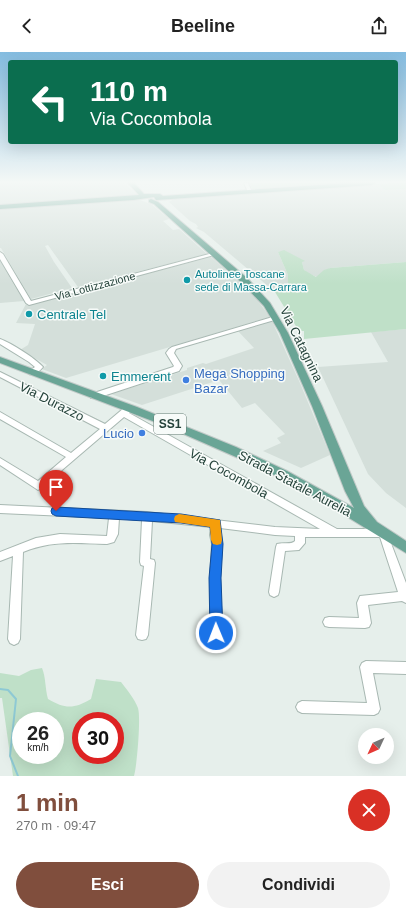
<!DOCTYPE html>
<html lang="it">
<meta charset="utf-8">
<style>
body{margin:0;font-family:Arial,sans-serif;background:#f2f2f2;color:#222;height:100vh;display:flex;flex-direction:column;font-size:15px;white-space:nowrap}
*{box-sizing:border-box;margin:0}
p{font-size:13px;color:#767676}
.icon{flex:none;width:22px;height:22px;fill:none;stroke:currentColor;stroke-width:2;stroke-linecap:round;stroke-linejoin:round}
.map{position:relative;height:724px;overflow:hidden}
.sheet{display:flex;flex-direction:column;background:#fff;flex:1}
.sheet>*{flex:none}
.guide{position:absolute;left:8px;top:8px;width:390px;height:84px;border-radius:4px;box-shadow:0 4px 16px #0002;background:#0b6e4f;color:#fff;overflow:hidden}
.needle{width:26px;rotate:226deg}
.tools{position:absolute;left:358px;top:676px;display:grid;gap:8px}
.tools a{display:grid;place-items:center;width:36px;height:36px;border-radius:50%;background:#fff;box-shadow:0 4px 16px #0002;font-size:20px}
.speed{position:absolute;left:12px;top:660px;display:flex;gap:8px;font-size:20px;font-weight:700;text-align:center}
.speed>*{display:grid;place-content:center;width:52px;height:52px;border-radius:50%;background:#fff;box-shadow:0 4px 16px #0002;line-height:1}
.speed small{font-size:10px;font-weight:400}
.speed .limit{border:6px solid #d22;background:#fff;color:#111}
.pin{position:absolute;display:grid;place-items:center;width:34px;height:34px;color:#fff;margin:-41px -17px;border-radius:50% 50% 50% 0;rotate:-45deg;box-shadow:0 0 4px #0007}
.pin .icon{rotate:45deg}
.me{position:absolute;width:44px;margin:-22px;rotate:359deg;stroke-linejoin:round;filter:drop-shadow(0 0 3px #0008)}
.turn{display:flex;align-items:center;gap:14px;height:84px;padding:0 16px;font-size:18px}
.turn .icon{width:52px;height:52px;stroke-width:2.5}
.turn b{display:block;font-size:28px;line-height:34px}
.round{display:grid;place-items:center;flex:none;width:42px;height:42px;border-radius:21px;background:#f2f2f2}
.headline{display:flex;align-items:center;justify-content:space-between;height:68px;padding:0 16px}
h1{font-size:24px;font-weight:700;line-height:30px;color:#804e3d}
.button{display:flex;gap:8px;margin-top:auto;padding:8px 16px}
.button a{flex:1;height:46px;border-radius:24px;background:#804e3d;color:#fff;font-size:16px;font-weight:700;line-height:46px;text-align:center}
.button a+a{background:#f2f2f2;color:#222}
header{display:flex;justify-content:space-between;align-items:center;height:52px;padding:0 16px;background:#fff;font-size:18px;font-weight:700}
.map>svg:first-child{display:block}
.built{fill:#d4dfda}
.green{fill:#bfe0c8;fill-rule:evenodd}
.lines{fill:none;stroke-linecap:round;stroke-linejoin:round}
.stream{stroke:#8ec9d4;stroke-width:2}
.minor-casing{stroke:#a8b8b2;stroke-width:2}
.major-casing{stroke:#c2cac8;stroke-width:2}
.minor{fill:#fff;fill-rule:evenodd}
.major{fill:#6aa596;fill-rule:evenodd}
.route{fill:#1a73e8;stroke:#114b97}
.slow{fill:#f59e0b}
.culture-dot{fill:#0f9aa8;stroke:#f7fbf9;stroke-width:1.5}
.shop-dot{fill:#3f7fe0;stroke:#f7fbf9;stroke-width:1.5}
.labels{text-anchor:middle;stroke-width:3;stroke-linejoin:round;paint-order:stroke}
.far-culture-label{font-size:11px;fill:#0d838f;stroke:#f7fbf9;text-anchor:start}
.far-street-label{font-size:11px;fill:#24423a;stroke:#f7fbf9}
.shield{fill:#f7fbf9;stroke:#637a73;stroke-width:1}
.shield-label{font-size:12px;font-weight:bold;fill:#24423a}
.culture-label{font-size:13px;fill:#0d838f;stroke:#f7fbf9;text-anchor:start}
.street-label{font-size:13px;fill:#24423a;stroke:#f7fbf9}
.shop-label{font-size:13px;fill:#366cbe;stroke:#f7fbf9;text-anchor:start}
</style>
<header><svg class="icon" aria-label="back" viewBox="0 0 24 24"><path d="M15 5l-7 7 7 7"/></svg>Beeline<svg class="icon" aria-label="share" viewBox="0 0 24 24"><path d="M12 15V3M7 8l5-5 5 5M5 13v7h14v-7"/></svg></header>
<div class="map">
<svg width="406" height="724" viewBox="0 0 406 724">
<rect width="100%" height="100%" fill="#e6efeb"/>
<g class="built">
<path d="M0,131h124l15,13 -139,9z"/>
<path d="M379,133l6,5 21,-1v73l-76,6 -13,9 -10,-4 -3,-3 -2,-8 -18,-11 -6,1 10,23v9l-13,8 -71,-60 -8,-4 2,-1 -2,-3 -6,-3 -21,-19 6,-4z"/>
<path d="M137,147l14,5 18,15 -6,2 10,9 6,-1 28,25 -129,33 -30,-42 -3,1 9,16 18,26 -41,11 -30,-51h-1v-40z"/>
<path d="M211,205l41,36 18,24 -204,61 -24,-9 5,-4 -27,-15 8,-5 7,-21 -19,-1 11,-21 3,2z"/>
<path d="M0,209l14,24 10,16 -24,2z"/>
<path d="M272,269l28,62 30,72 -29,13 -38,-17 18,-8 -4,-5 8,-4 -30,-31 -13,5 -23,-28 -77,25 -31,-11 76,-24v-2l16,-5 3,1 48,-16 -17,-18z"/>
<path d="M406,277v179l-20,-15 -18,-19 -50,-107 70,-5 -17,-30z"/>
</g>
<g class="green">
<path d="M249,131h110l-106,7z"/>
<path d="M392,131h14v6l-21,1 -6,-5 -41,3 -1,-2z"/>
<path d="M284,198l21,11 -3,1 2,8 12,7 8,-7 6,-2 76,-6v67l-102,10v-8h-5l-24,-39 13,-8v-9l-10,-23z"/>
<path d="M42,616c4,10 3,20 6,31 17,10 26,10 43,0l5,-20 25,3c6,8 13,16 17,26 3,9 -1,58 -4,68h-121l-11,-78h-2v-25l19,3 12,-6zM21,669h34v34h-34zM81,669h34v34h-34z"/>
</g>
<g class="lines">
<path class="stream" d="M0,637l8,1 8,9 -6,57 8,20"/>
<defs>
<g id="minor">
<path d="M244,131h4l4,9h-4z"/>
<path d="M0,200l3,2 28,47 182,-48 5,1 -189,51 -3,-2 -26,-44z"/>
<path d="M276,264l2,1v2l-102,30 -2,4 8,13 -3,5 -82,27h-6l-1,-2 1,-2 82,-27 1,-1 -8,-13 3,-4 3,-2z"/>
<path d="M0,287c11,4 35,19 43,28 -3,4 -9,8 -14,7l-1,-2 7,-5 -6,-5 -29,-18z"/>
<path d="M0,320l105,52 19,-16h6l1,2 -2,3 208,116h46l3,1 20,53v20l-4,-2 -34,4 3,18 -2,4 -4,1 -36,-1 -4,-1 -2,-4 2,-4 4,-1 30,1 -2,-15 3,-7 38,-4 -18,-55h-75v6l-6,7 -14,1 -6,41 -1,3 -4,2 -4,-2 -1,-3 7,-45 1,-3c6,-2 14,1 18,-3v-5l-20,-1 -55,-7v7l2,9 -2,34 2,55 -2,4 -4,1 -4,-1 -2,-4v-55l2,-34 -2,-9 1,-8 -59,-6 -2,38 4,1 1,3 -7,72 -2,4 -4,1 -4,-1 -2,-4 8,-69 -3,-1 -1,-3 2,-42 -23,-2 -1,16 -4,8 -7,2c-31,-1 -55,-4 -84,8l-3,87 -2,4 -4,2 -4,-2 -2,-4 5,-83 -13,5v-9l36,-14 24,-4 47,2 2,-18 -109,-5v-8l147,7 128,15 45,2 -196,-112 -83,71 -3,2 -3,-2 -35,-23v-7l38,23 28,-24 -66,-38v-7l71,41 29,-24 -100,-52z"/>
<path d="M366,609l40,1v12l-33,-1 7,36 -2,4 -4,2 -72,-2 -4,-2 -2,-4 2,-4 4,-2 65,2 -7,-36 2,-4z"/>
</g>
<g id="major">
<path d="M128,131h6l10,11h16l3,2 184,-13h28l-3,2 -216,15 -2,-3 -21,3 -133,9v-4l139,-10z"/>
<path d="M151,147l7,3 89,76 23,25 18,30 34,73 42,100 13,16 29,19v12l-91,-56 -54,-29 -98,-43 -163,-62v-6l137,50 99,40 51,24 67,37 -9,-17 -33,-85 -32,-73 -16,-27 -23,-24 -87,-78 -5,-2v-2z"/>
</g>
</defs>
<use href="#minor" class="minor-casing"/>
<use href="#major" class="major-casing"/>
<use href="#minor" class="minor"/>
<use href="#major" class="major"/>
</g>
<linearGradient id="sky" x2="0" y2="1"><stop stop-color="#84bce0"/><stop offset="0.56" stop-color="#f4f8f6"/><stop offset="1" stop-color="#f4f8f6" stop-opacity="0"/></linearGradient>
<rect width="406" height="232" fill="url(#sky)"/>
<path class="route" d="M56,455l125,7 39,6 3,24 -2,34 2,55 -2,4 -5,2 -4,-2 -2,-4 -1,-55 3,-34 -2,-17 -29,-4 -125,-7 -4,-2 -1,-3 1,-3z"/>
<path class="slow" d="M179,462l41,6 2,20 -1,4 -4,1 -4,-1 -2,-4 -1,-13 -35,-5 -1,-3 1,-3z"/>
<g class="culture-dot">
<circle cx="187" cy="228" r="4"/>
<circle cx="29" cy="262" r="4"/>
<circle cx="103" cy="324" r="4"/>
</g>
<g class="shop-dot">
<circle cx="186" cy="328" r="4"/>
<circle cx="142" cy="381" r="4"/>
</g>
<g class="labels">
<g class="far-culture-label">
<text x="195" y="226">Autolinee Toscane<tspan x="195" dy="13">sede di Massa-Carrara</tspan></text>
</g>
<g class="far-street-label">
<text transform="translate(95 234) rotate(-15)" y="4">Via Lottizzazione</text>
</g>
<rect class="shield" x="154" y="362" width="32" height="20" rx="3"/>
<g class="shield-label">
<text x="170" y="376">SS1</text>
</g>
<g class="culture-label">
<text x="37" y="267">Centrale Tel</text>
<text x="111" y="329">Emmerent</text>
</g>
<g class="street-label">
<text transform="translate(302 292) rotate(64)" y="5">Via Catagnina</text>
<text transform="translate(52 349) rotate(27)" y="5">Via Durazzo</text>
<text transform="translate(229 421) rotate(29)" y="5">Via Cocombola</text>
<text transform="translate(295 431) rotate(28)" y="5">Strada Statale Aurelia</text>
</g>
<g class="shop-label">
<text x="194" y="326">Mega Shopping<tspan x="194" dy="15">Bazar</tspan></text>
<text x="134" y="386" text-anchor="end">Lucio</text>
</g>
</g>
</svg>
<div class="tools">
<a><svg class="needle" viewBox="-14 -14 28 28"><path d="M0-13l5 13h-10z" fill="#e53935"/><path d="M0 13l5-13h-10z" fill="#767676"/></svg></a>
</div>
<div class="speed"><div>26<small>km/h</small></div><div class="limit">30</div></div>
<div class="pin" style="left:56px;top:459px;background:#d93025"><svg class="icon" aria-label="arrive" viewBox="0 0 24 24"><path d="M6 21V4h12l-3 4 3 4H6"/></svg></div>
<svg class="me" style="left:216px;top:581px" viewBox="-20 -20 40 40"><circle r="17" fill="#1a73e8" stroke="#fff" stroke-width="3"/><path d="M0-11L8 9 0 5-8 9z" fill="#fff"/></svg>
<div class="guide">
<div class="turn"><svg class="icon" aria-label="left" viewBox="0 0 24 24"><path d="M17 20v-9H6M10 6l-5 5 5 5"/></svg><div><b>110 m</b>Via Cocombola</div></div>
</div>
</div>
<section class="sheet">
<div class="headline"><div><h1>1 min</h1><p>270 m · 09:47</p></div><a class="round" style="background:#d93025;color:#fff"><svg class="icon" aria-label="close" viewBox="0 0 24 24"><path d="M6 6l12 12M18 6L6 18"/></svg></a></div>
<div class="button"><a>Esci</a><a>Condividi</a></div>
</section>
